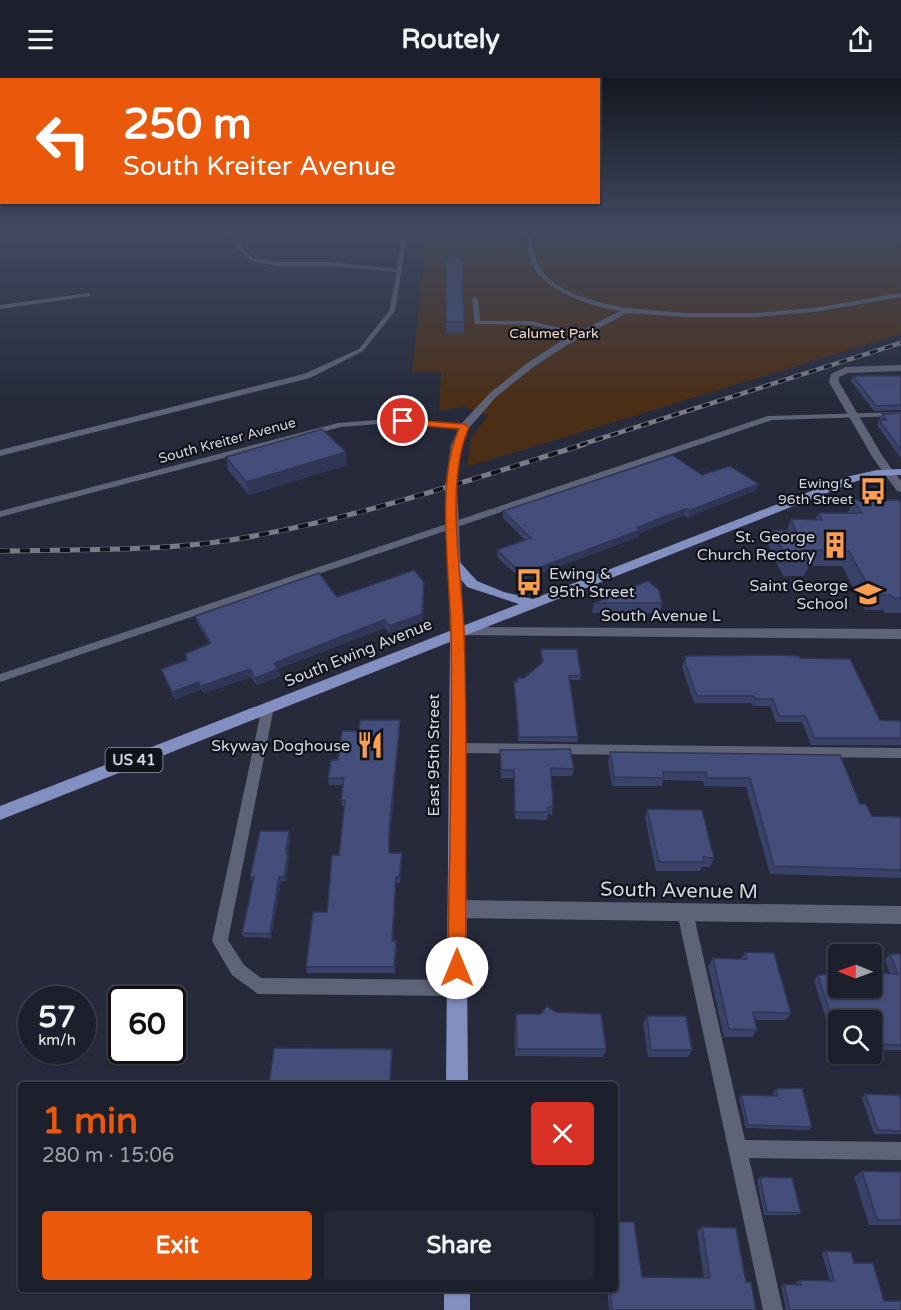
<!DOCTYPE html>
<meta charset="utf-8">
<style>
body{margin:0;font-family:"Varela Round",sans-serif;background:#252834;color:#f1f3f6;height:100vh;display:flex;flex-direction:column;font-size:22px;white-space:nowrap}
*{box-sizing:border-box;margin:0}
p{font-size:20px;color:#a0a3a9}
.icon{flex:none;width:33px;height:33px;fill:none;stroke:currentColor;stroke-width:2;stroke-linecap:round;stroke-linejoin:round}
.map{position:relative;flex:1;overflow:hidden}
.drawer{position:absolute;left:18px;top:1004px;width:600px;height:210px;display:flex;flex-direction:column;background:#1c202c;border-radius:6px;box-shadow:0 2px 4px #0004,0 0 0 2px #3a3e48}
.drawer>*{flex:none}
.guide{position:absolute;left:0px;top:0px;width:600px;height:126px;box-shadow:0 2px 4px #0004,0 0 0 2px #3a3e48;background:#ea580c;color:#fff;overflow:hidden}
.needle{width:39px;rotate:271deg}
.tools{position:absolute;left:828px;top:866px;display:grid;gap:12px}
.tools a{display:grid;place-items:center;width:54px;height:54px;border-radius:6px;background:#1c202c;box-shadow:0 2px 4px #0004,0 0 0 2px #3a3e48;font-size:30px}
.speed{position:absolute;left:18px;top:908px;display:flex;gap:12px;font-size:30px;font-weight:700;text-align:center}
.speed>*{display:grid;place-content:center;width:78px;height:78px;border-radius:50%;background:#1c202c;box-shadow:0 2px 4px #0004,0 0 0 2px #3a3e48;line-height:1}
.speed small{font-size:15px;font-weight:400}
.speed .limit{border:3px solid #111;border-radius:9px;background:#fff;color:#111}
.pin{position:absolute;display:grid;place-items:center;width:51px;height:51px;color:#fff;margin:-26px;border:3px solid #fff;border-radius:50%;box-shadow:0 2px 6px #0007}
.me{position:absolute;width:66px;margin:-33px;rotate:0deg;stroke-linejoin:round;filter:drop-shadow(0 0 4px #0008)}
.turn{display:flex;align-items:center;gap:21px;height:126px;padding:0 24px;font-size:27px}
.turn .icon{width:78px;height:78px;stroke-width:2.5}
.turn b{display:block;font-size:42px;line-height:51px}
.round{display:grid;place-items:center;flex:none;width:63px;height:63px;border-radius:6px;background:#252834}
.overview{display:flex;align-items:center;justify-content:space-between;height:102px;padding:0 24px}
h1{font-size:36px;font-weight:800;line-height:45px;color:#ea580c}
.cta{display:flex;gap:12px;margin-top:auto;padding:12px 24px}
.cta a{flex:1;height:69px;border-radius:6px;background:#ea580c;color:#fff;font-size:24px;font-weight:800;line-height:69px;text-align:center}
.cta a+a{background:#252834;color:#f1f3f6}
header{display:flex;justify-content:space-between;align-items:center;height:78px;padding:0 24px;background:#1c202c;font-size:27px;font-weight:800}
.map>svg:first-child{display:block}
.green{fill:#4b2e16}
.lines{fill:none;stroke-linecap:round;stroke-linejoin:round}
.service{fill:#5e6377;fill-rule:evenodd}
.minor{fill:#5e6377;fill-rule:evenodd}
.tertiary{fill:#5e6377;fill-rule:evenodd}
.primary{fill:#838ec1;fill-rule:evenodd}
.rail-far1-casing{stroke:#787c8a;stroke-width:4.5}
.rail-casing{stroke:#787c8a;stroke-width:5}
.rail-far1{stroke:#11131b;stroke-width:3;stroke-dasharray:8;stroke-linecap:butt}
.rail{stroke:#11131b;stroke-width:4;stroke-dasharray:10;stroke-linecap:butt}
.wall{fill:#3b4269}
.shaded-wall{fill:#303655}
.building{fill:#454d7a;stroke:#303655;stroke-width:1.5}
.route{fill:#ea580c;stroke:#983908;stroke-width:1.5}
.labels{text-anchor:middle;stroke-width:4.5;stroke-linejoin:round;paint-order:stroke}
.far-park-label{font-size:14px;fill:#f8dcc7;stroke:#11131b}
.far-street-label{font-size:14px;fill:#d2d5e1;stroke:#11131b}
.far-poi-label{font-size:14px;fill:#d2d5e1;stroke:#11131b;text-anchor:end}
.shield{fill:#11131b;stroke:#989ba6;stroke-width:1.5}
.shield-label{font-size:15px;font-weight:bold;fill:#d2d5e1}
.poi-label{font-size:16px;fill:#d2d5e1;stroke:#11131b;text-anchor:end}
.street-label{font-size:16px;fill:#d2d5e1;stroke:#11131b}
.near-street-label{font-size:20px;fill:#d2d5e1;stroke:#11131b}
</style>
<header><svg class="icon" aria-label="menu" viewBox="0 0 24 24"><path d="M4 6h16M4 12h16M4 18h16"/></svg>Routely<svg class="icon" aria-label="share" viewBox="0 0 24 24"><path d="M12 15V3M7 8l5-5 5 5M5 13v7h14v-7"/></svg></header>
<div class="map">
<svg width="901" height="1232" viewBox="0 0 901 1232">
<rect width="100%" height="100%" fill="#262a3b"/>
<path class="green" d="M427,154h474v102l-434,133 4,-29 17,-23 -24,-8 -25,4 2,-39h-29z"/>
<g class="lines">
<g class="service">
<path d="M0,154h10l-10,3z"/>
<path d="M229,154h6l7,15 11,11 23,4h53l68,7 5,-37h6l-13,79 -32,40 -53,27 -310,78v-6l304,-76 55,-25 30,-38 8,-39 -68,-6h-53l-25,-5 -13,-12z"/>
<path d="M524,154h6c2,10 3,22 8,32 15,30 61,38 90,45v2c-24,1 -73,-17 -89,-36 -10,-12 -11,-28 -15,-43z"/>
<path d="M89,215l2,3 -91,13v-4z"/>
<path d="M475,219l3,2 2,22h51l53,13 -3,2 -50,-11 -56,-1 -3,-25z"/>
<path d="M901,334v4l-129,4 -772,262v-8l768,-258z"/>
<path d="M389,341l75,6 4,2 -4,2 -75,-6 -48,4 -341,90v-6l338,-88z"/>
<path d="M268,625l6,4 -46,233 16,25 17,13 196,2 6,2 2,6 -2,6 -6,2 -199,-2 -26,-19 -20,-34 50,-234z"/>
<path d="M457,665l444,5v10l-444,-5 -5,-2 -1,-3 1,-3z"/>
<path d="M685,827l5,2 3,5 52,228 156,2v18l-152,-2 34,152h-20l-86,-398 3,-5z"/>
</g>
<g class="minor">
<path d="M901,215v4l-87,15 -58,5h-70l-59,-4 -60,32 -35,23 -36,29 -27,31 -8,17 -4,41 7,146 -7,5 -5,-2 -2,-3 -5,-146 6,-41 9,-20 30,-32 36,-29 35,-23 65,-33 60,5h70l58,-5z"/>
<path d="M901,287v6l-53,2 -9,4v5l44,75 18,24v11l-4,-1 -24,-33 -44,-76 2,-8 15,-7z"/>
<path d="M457,822l444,6v18l-444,-6 -7,-3 -2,-6 2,-6z"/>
</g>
<path class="tertiary" d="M457,549l444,2v10l-449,-4 -2,-3 2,-3z"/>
<g class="primary">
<path d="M901,391v6l-24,1 -20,5 -393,155 4,448h-22l4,-442 -450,178v-14l519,-202 -52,-17 -19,-24 2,-3h8l19,21 27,11 29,7 317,-123 27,-6z"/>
<rect x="444" y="1210" width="26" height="22"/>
</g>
<defs>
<path id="rail-far1" d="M580,367l321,-102"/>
<path id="rail" d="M0,473c79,-2 159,1 237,-12 118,-20 233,-59 348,-95"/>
</defs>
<use href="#rail-far1" class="rail-far1-casing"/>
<use href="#rail" class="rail-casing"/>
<use href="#rail-far1" class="rail-far1"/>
<use href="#rail" class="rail"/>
</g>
<g class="wall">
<path d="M446,179l18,65v11h-18z"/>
<path d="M853,298h48v34l-27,1 -23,-30z"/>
<path d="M901,335v44h-1l-23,-32 2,-5h2l-1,-1 2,-5z"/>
<path d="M226,379l121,8 -98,30 -21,-25z"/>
<path d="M702,397l55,15 -69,27 -4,-1 -23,8 -21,9 -1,4 -117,43 -25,-23v-7l28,-10 -22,-22v-7z"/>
<path d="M853,422l48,3v110h-16l-2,-3h-18l-23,-44h-33l-5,10h-21l-15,-31 5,-15h14l4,-11 24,1 3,-7h30z"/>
<path d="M424,504l-1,39 -33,12 -5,-5 -64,24 -43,17 2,7 -23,9 -6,-8 -47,16 -3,-4 -26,11 -14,-31 26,-9 -2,-6 25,-10 -13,-21 -2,-7 142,-19z"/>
<path d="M594,525h68l-2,10h-68z"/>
<path d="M541,571l40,26 -1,5h-10l8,57 -1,5 -59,-1 -4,-59h2l1,-4h7l18,-15z"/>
<path d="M685,578l115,2 80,62 21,1v24h-90l-9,-23h-26l-6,-16h-17l-2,-3h-57l-12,-36z"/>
<path d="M400,642v7l-10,110v16l12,6 -2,24h-4l-3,58h3l1,5 -2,27h-88l-1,-6 21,-55 12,-57 6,-49h-3l-1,-6 2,-15h-14l-1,-7 31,-47z"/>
<path d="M500,672l74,19 -2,7h-21l2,31 -1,8 -4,-1 -1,6 -32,-1 -1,-41h-13z"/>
<path d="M610,674l230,3 20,49 12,12 29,1v61l-131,-4 -24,-87 -42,-1 -1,-5 -40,-1 -1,6h-50l-4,-25z"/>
<path d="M647,731l67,49 -4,9h-8l-2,4h-44l-11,-53z"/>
<path d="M290,758l-2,17 1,4 -3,24h-5l-10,57 -27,-1 -2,-4 11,-52h-1l-2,-4z"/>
<path d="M745,874l46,61 -5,7h-31l2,10 -5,7h-28l-16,-71 5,-8 28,1z"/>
<path d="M890,876h11v96h-29v-30h-34v24h-4l-20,-63 4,-6 11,-1 2,-2 59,2 -5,-14z"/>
<path d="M516,936l90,35 -3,8 -88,-1v-34z"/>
<path d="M647,938l45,34 -4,7h-40l-5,-34z"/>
<path d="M776,1011l36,38 -3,3 -63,-2 -7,-30 2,-3 33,1 -1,-4z"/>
<path d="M865,1016l36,6v34h-27l-12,-36z"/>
<path d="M862,1093l39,1v53h-32l-15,-48z"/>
<path d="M760,1099l41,36 -4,2h-33l-7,-35z"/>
<path d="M702,1149l44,55 10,28h-147l-2,-22h8l27,-11 62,1 -7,-47z"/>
<path d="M826,1173l28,12 30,38 17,9h-115l-5,-24 3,-2 13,1 -1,-3 4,-2 30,1 -8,-28z"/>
</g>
<g class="shaded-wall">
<path d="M346,374l1,13 -98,30 -3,-13z"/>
<path d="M759,406l-2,6 -69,27 2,-7z"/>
<path d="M686,431l-2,7 -44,17 -1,4 -117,43v-6z"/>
<path d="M424,504l-1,39 -33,12 -1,-7z"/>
<path d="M384,542l1,8 -109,42 -2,-7z"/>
<path d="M250,591l1,8 -47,16 -3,-7z"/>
<path d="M278,591l2,7 -23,9 -2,-7z"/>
<path d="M199,604l2,7 -26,11 -3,-8z"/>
<path d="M400,642v7l-10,110v22l-1,-28z"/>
<path d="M289,753l1,5 -3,21 -1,-4z"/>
<path d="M288,775l1,4 -3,24 -2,-4z"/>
<path d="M402,775v6l-2,24 -1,-6z"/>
<path d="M279,799l2,4 -10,57 -1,-4z"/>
<path d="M396,799v6l-3,63 -1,-5z"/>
<path d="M396,863l1,5 -2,27 -1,-6z"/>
</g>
<g class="building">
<path d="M446,179h16l2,65h-18z"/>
<path d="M853,298h48v29l-25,1z"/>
<path d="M901,335v37l-22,-30h7l-4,-6z"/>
<path d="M322,351l24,23 -100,30 -20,-25z"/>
<path d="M672,377l30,20 28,-9 29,18 -69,26 -4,-1 -23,8 -26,11 3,2 -118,44 -25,-24 34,-12 -28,-27z"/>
<path d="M853,422h46l2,3v95h-8l-2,-3h-18l-24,-44 -44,-1 5,11h-22l-15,-31 23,1 -5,-12 31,1 -4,-7h44z"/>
<path d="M414,492l10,12 -2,32 -33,12 -5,-6 -64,25 -46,18 4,6 -23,9 -5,-9 -49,17 -2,-4 -27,10 -11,-23 26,-9 -2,-6 26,-11 -16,-27 124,-43 18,24z"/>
<path d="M648,503l11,9 3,13h-68z"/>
<path d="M541,571h36l4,26 -12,1 9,61h-59l-5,-55h3v-4h7l19,-16z"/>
<path d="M776,577l23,1 1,2 50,1 30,61 21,1v17h-86l-10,-22h-26l-6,-17h-17l-2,-3h-57l-13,-36h2l-1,-4z"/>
<path d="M360,642h40l-11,111v22h13l-3,24h-3l-4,64h4l-2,26h-88l7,-55h14l5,-57h7l6,-55h-4l3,-22h-16l3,-18h7l4,-29h17z"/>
<path d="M570,671l4,20 -23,-1 2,39h-5v5h-33l-1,-42h-13l-1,-20z"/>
<path d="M610,674l230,3 20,49h6l6,12 29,1v53l-127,-4 -24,-88h-43l-1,-6h-43l1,6 -50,-1z"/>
<path d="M647,731l55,1 12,48 -11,-1 1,5h-45z"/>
<path d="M260,753h29l-3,22h2l-4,24h-5l-9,57 -28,-1 12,-56h-4z"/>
<path d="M745,874l29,1 17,60 -38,-1 4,18 -28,-1 -16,-71 34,1z"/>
<path d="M890,876h11v91l-29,-1v-24h-34v19l-20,-64 13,-1v-2h7v15h34v-14l26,1z"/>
<path d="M547,928l8,6 46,2 5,35h-89l-1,-35h25z"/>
<path d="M647,938h39l6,34h-41z"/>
<path d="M274,970l118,1 -2,35h-121z"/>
<path d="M802,1010l10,39 -64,-2 -7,-30 37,1 -2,-7z"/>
<path d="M865,1016l34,1 2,5v31l-23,-1z"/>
<path d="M862,1093l39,1v48h-24z"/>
<path d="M760,1099l32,1 9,35 -34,-1z"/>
<path d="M615,1144h19l8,55 68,1 -8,-51 34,1 10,54h5l5,28h-144l-2,-22h5z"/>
<path d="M826,1173l25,1 3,11h19l11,38h17v9h-111l-6,-26 17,1 -1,-5 34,1z"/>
</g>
<linearGradient id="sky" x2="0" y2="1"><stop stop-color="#151720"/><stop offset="0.47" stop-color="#414a60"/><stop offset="1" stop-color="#414a60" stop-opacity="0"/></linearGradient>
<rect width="901" height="326" fill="url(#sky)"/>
<path class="route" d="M399,341l65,5 5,3c-24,55 -8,143 -5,203 4,113 1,226 2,338l-2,7 -7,2 -6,-2 -3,-7c1,-112 5,-224 3,-336 -1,-59 -16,-150 8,-203l-56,-5 -4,-1z"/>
<defs>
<symbol id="bus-bare" viewBox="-9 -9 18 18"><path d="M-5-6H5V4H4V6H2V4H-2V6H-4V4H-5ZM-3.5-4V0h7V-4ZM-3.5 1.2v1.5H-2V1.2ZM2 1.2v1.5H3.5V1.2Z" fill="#fb9e50" stroke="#11131b" stroke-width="2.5" paint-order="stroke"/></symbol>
<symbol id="building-bare" viewBox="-9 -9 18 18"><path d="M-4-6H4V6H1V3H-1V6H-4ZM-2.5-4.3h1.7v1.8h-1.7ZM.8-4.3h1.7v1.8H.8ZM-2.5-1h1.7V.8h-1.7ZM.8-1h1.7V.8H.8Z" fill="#fb9e50" stroke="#11131b" stroke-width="2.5" paint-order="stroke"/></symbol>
<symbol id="school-bare" viewBox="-9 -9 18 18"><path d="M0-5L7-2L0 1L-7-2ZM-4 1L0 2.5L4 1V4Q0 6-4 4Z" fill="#fb9e50" stroke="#11131b" stroke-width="2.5" paint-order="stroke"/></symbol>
<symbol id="restaurant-bare" viewBox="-9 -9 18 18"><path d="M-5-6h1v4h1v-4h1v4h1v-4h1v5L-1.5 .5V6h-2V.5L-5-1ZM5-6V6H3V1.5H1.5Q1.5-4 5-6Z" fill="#fb9e50" stroke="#11131b" stroke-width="2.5" paint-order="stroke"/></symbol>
</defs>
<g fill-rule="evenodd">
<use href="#bus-bare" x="854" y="394" width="38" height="38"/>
<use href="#building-bare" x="816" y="448" width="38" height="38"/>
<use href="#bus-bare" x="510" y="485" width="38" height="38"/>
<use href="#school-bare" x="849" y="497" width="38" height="38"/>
<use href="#restaurant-bare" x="351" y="648" width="38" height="38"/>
</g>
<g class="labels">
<g class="far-park-label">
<text x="554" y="260">Calumet Park</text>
</g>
<g class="far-street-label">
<text transform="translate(227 362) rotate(-15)" y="5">South Kreiter Avenue</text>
</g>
<g class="far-poi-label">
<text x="853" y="410">Ewing &amp;<tspan x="853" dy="16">96th Street</tspan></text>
</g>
<rect class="shield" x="105.5" y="670" width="57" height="24" rx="4.5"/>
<g class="shield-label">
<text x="134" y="687">US 41</text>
</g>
<g class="poi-label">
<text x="815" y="464">St. George<tspan x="815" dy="18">Church Rectory</tspan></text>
<text x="549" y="501" text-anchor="start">Ewing &amp;<tspan x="549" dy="18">95th Street</tspan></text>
<text x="848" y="513">Saint George<tspan x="848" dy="18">School</tspan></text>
<text x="350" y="673">Skyway Doghouse</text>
</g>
<g class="street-label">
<text x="661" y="543">South Avenue L</text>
<text transform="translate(358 574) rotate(-22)" y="6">South Ewing Avenue</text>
<text transform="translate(433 677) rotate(-90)" y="6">East 95th Street</text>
</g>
<g class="near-street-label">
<text transform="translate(679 812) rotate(1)" y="7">South Avenue M</text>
</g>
</g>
</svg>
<div class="tools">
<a><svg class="needle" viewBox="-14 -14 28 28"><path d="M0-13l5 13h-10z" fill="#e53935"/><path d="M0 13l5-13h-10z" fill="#a0a3a9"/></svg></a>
<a><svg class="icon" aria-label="search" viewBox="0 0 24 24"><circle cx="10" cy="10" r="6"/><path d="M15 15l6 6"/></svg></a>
</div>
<div class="speed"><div>57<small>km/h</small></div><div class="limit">60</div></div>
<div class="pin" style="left:403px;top:343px;background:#d93025"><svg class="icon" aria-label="arrive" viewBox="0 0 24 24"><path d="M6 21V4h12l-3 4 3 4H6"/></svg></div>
<svg class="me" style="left:457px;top:890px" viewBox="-20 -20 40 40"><circle r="19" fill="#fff"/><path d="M0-13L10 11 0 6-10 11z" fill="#ea580c"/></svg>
<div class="guide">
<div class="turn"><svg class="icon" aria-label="left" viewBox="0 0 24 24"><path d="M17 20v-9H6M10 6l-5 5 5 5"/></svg><div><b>250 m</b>South Kreiter Avenue</div></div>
</div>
<section class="drawer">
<div class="overview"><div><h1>1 min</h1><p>280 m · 15:06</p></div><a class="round" style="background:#d93025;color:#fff"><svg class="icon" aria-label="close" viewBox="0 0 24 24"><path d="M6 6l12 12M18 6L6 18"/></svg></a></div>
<div class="cta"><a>Exit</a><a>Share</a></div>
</section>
</div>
